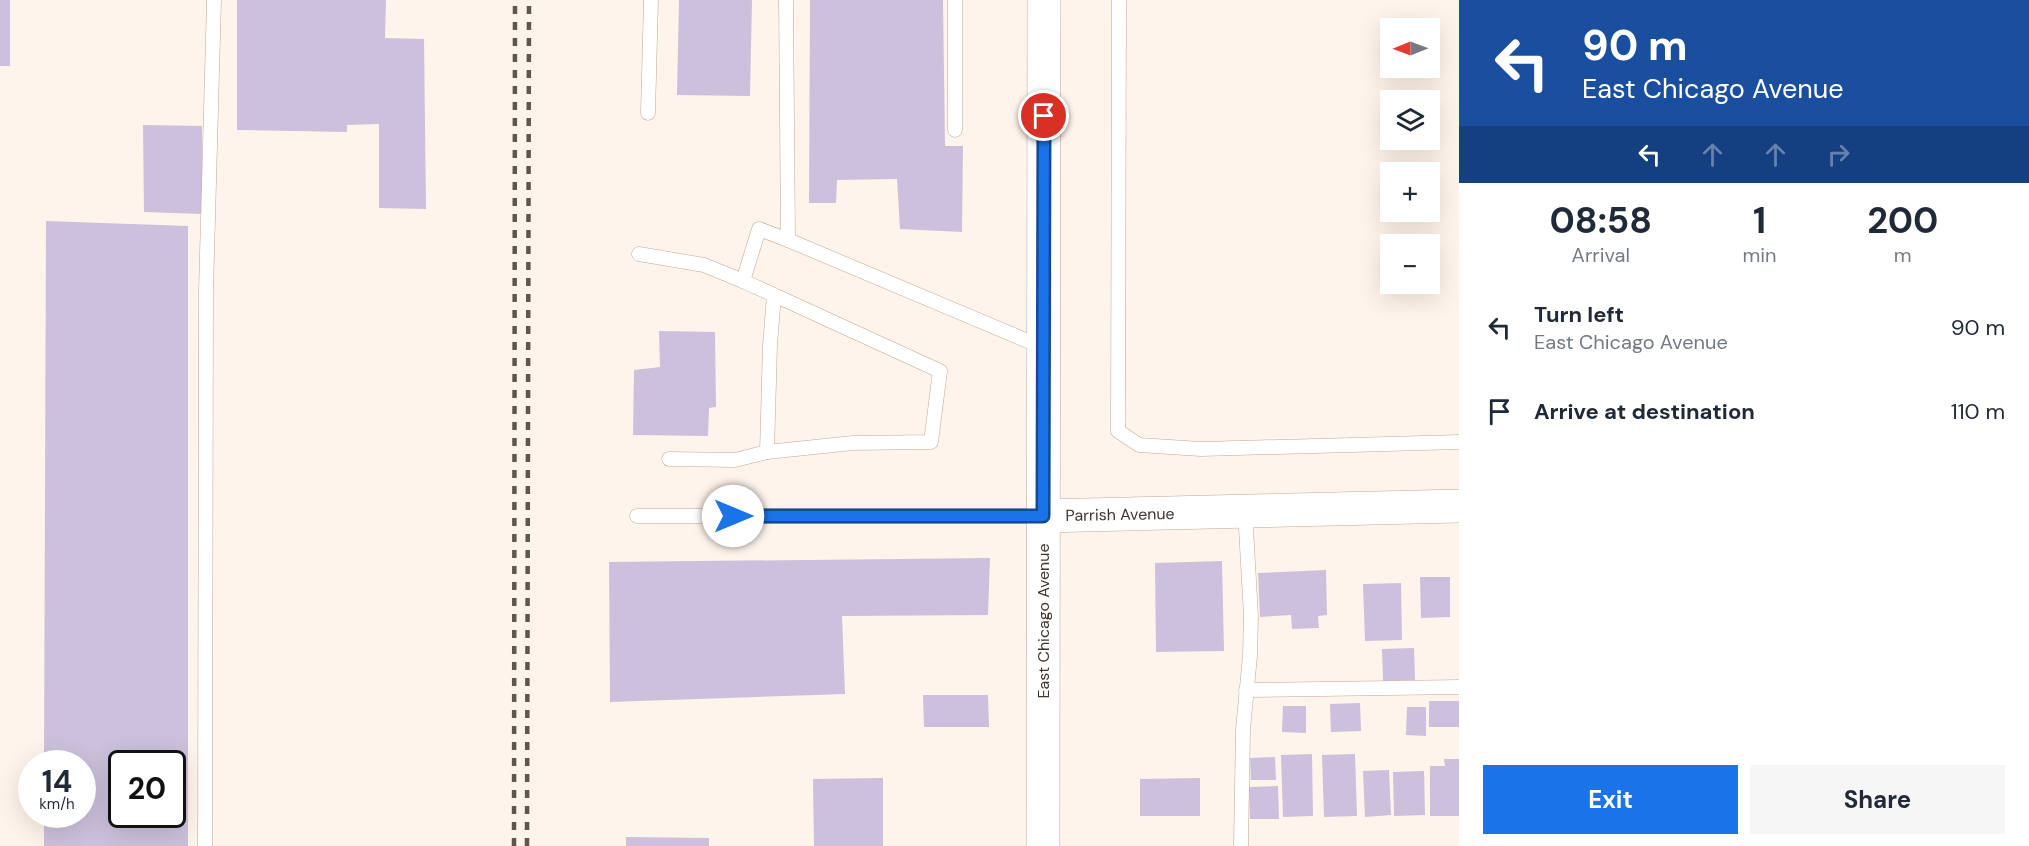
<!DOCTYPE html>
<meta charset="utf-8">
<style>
body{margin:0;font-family:"DM Sans",sans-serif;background:#f6f6f7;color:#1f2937;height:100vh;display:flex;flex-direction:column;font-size:22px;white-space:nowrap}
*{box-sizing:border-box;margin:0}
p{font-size:20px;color:#747a83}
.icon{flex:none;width:33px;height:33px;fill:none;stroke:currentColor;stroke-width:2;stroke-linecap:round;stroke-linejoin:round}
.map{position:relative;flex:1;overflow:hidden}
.drawer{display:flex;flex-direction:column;background:#fff;width:570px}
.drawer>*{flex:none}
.top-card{background:#1a4fa0;color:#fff;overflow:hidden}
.needle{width:39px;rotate:269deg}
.tools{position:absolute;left:1380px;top:18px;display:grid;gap:12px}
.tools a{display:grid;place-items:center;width:60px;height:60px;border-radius:0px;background:#fff;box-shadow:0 6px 24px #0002;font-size:30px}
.speed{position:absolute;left:18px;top:750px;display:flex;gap:12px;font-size:30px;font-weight:700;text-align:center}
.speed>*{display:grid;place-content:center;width:78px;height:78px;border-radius:50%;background:#fff;box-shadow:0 6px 24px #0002;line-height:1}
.speed small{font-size:15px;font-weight:400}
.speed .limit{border:3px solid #111;border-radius:9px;background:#fff;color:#111}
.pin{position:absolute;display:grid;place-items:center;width:51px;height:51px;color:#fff;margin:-26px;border:3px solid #fff;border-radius:50%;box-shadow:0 2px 6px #0007}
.me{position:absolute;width:66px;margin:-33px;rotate:90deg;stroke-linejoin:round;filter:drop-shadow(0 0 4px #0008)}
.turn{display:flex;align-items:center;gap:21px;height:126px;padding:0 24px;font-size:27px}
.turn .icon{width:78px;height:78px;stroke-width:2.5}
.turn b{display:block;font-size:42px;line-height:51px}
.lanes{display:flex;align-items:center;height:57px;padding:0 24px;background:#0003;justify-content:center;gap:30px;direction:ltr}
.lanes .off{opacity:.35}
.eta{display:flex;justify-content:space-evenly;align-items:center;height:102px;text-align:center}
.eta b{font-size:36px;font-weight:700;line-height:42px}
.button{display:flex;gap:12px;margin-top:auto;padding:12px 24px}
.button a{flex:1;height:69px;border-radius:0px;background:#1a73e8;color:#fff;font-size:24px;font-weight:700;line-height:69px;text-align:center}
.button a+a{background:#f6f6f7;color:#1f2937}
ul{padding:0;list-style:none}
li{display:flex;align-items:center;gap:18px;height:84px;padding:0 24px}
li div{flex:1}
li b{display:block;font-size:22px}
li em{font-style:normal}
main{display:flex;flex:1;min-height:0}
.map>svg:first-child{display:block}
.building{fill:#ccc0dc;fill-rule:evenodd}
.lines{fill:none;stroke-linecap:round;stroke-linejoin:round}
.lane-casing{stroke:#c0a793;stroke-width:15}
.secondary-casing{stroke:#c0a793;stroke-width:34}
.lane{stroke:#fff;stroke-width:14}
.secondary{stroke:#fff;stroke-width:33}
.rail{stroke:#60564e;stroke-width:4.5;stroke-dasharray:8 8;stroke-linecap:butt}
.route-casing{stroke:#114b97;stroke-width:15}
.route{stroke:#1a73e8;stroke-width:10}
.labels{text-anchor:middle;stroke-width:4.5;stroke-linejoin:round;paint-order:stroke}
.street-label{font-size:16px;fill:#3f352d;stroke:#fff}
</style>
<main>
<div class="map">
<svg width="1459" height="846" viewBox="0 0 1459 846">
<rect width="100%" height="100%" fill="#fef4eb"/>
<g class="building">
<rect x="0" y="0" width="10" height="66"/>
<path d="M237,0h149l-1,38 39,1 2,170 -47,-1v-84l-32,1v7l-110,-2z"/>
<path d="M679,0h73l-2,96 -73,-1z"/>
<path d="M810,0h133l2,146h18l-1,86 -62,-3 -3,-50 -60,1 -1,23h-27z"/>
<path d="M143,125l59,1v88l-58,-2z"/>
<path d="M46,221l142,5v620h-144v-32h38v-50h-38zM122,764h50v50h-50z"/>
<path d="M659,331l56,1 1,75 -7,1 -1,28 -75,-1 1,-65 26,-3z"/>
<path d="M990,558l-2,57 -146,1 3,78 -235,8 -1,-140z"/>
<path d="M1222,561l2,90 -68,1 -1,-89z"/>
<path d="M1326,570l1,45 -9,1 1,12 -27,1 -1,-14 -31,2 -2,-44z"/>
<path d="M1420,577h30v40l-29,1z"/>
<path d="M1401,583l1,57 -37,1 -2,-57z"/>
<path d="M1414,648l1,32 -32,1 -1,-32z"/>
<path d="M923,695h65l1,32h-65z"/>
<rect x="1429" y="701" width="30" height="26"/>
<path d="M1360,703l1,28 -30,1 -1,-28z"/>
<path d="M1283,706h23v27l-24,-1z"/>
<path d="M1407,707h19v29l-20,-1z"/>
<path d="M1312,754l1,62 -30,1 -2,-62z"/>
<path d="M1355,754l2,62 -33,1 -2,-62z"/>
<path d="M1275,757l1,23h-25l-1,-22z"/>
<path d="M1444,759h15v57h-29v-50h15z"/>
<path d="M1389,770l2,45 -26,2 -2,-46z"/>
<path d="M1424,771l1,44 -31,1 -1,-44z"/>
<path d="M883,778v68h-69l-1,-67z"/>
<path d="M1200,778v38h-60v-37z"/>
<path d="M1278,786l1,33h-29l-1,-32z"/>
<path d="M626,837l83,1v8h-83z"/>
</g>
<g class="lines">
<defs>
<g id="lane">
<path d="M786,0l2,240 254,107"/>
<path d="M955,0v130"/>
<path d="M1119,0l-1,431 21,14 62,4 258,-7"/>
<path d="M648,113l3,-113"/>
<path d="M639,254l65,11 39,16"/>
<path d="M774,295l166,76 -9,71 -78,1 -86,9 3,-107 4,-50 -31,-14 16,-52 29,11"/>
<path d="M669,459l66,1 32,-8"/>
<path d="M637,516h406"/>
<path d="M1246,690l213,-3"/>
<path d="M205,846l1,-555 8,-291"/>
<path d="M1241,846l2,-117 7,-73 1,-40 -6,-105"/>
</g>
<g id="secondary">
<path d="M1043,516l416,-10"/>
<path d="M1043,846l1,-846"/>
</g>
</defs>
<use href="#lane" class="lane-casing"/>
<use href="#secondary" class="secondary-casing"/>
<use href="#lane" class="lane"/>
<use href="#secondary" class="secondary"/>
<g class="rail">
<path d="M514,846l1,-846"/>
<path d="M527,846l2,-846"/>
</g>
</g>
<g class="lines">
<defs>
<path id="route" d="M733,516h310l1,-400"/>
</defs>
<use href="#route" class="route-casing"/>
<use href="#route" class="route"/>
</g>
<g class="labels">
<g class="street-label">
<text transform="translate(1120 514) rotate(-1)" y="6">Parrish Avenue</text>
<text transform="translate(1043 621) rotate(-90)" y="6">East Chicago Avenue</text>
</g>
</g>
</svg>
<div class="tools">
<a><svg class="needle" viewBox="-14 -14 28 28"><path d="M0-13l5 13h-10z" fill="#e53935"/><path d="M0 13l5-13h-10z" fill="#747a83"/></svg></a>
<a><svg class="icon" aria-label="layers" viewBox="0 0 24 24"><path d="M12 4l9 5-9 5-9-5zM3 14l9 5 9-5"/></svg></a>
<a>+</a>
<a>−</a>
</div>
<div class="speed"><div>14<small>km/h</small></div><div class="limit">20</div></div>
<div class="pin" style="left:1044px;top:116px;background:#d93025"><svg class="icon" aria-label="arrive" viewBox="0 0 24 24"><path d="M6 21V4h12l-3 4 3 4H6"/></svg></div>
<svg class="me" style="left:733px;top:516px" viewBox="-20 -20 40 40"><circle r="19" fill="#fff"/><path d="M0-13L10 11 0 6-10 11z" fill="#1a73e8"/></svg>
</div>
<section class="drawer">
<div class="top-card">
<div class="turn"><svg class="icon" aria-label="left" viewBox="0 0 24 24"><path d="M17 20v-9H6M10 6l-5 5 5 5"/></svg><div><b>90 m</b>East Chicago Avenue</div></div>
<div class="lanes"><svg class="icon" aria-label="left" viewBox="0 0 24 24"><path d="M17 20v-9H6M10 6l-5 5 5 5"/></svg><svg class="icon off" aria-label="ahead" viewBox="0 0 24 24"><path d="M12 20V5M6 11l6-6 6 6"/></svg><svg class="icon off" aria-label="ahead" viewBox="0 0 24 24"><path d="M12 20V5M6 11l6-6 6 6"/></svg><svg class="icon off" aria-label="right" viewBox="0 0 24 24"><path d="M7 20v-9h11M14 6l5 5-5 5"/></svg></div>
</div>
<div class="eta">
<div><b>08:58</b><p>Arrival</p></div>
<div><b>1</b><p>min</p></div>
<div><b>200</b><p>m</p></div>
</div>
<ul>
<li><svg class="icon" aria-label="left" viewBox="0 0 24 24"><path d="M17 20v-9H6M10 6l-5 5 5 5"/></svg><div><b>Turn left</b><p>East Chicago Avenue</p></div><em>90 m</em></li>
<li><svg class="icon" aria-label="arrive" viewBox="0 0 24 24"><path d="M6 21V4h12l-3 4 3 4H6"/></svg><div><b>Arrive at destination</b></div><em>110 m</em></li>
</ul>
<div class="button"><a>Exit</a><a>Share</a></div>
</section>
</main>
